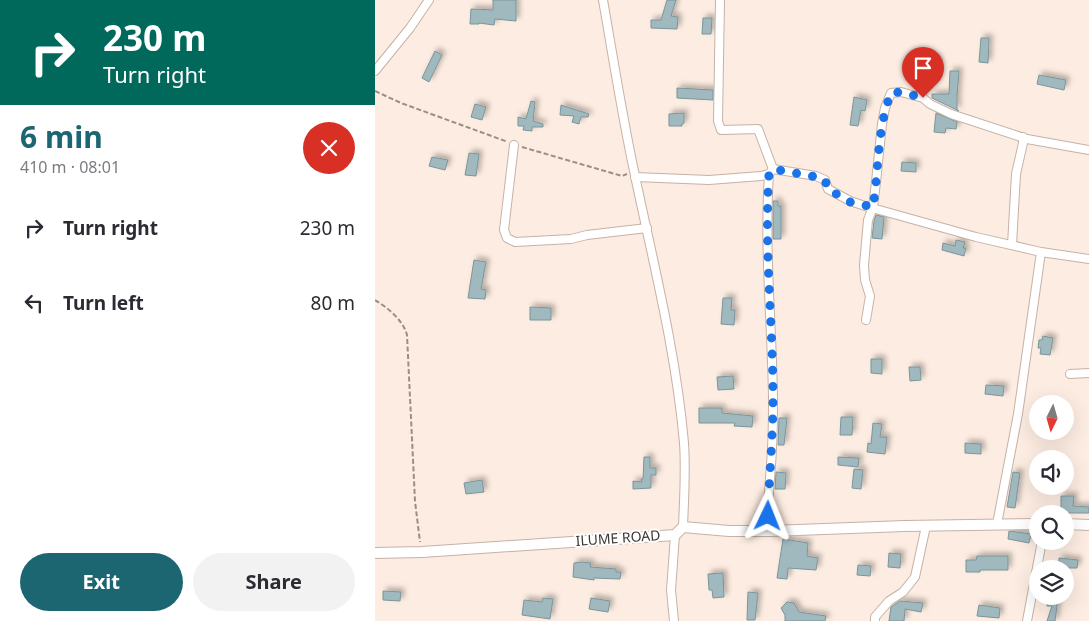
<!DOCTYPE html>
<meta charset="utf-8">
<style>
body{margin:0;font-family:"Noto Sans",sans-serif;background:#f2f2f3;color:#2b2b33;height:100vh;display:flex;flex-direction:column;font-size:19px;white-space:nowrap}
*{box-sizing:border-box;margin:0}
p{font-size:16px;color:#7c7c81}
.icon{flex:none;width:28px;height:28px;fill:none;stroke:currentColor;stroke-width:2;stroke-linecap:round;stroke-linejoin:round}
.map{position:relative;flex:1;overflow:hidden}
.side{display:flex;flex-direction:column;background:#fff;width:375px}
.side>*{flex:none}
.guide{background:#00695c;color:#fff;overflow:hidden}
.needle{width:32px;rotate:185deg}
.buttons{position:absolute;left:654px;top:395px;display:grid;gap:10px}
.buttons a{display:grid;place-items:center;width:45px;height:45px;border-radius:50%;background:#fff;box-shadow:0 5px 20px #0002;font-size:25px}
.pin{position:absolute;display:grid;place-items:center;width:42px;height:42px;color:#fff;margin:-51px -21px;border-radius:50% 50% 50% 0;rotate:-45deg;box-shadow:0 0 5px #0007}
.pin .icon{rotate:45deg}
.me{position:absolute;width:55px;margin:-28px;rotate:2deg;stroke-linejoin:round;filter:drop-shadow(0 0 4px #0008)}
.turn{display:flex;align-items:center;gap:18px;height:105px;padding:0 20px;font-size:22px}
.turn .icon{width:65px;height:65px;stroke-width:2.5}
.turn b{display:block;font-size:35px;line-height:42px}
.round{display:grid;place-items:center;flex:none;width:52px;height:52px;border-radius:26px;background:#f2f2f3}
.head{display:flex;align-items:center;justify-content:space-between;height:85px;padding:0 20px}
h1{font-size:30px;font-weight:700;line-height:38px;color:#1c6672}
.primary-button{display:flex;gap:10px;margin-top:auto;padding:10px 20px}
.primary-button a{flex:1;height:58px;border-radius:30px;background:#1c6672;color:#fff;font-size:20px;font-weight:700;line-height:58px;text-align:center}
.primary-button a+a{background:#f2f2f3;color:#2b2b33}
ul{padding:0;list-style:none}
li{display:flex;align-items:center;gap:15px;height:75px;padding:0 20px}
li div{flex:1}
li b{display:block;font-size:19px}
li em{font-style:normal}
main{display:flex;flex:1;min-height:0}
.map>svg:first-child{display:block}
.building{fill:#9fb9bf;stroke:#7b959a;filter:url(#shadow)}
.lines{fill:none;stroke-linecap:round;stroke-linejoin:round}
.minor-casing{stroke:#c6b2a5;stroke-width:10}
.tertiary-casing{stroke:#c6b2a5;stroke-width:12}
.path{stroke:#9a8e86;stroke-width:2;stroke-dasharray:5 2.5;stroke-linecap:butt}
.minor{stroke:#fff;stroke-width:8}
.tertiary{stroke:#fff;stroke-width:10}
.route{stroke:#1a73e8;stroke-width:9;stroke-dasharray:0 16.2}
.labels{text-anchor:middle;stroke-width:4;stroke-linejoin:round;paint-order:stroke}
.street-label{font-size:14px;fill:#3e3630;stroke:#fff}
</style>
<main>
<section class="side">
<div class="guide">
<div class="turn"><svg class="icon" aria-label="right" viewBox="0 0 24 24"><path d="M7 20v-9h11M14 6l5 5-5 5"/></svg><div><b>230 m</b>Turn right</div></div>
</div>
<div class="head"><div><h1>6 min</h1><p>410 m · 08:01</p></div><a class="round" style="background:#d93025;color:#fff"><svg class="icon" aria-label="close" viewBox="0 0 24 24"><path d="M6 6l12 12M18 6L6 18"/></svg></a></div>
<ul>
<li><svg class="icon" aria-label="right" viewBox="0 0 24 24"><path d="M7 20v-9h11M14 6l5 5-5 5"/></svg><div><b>Turn right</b></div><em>230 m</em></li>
<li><svg class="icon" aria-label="left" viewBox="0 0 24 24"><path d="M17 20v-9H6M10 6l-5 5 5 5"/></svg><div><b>Turn left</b></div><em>80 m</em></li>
</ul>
<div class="primary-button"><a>Exit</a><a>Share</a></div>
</section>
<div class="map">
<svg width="714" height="621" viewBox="0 0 714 621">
<defs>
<filter id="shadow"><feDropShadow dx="3.5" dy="-3.5" stdDeviation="2.5" flood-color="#0004"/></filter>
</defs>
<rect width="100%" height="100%" fill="#fdece1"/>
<g class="building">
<path d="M118,0h23v21l-21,-2 -1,6 -15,-2v1h-9l1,-15 22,1z"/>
<path d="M292,0h9l-5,16 7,1 -1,12 -26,-1v-8h10z"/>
<path d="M328,18h9l-1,16h-9z"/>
<path d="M606,38h8l-1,25 -9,-1z"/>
<path d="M60,51l7,4 -13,27 -7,-4z"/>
<path d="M546,58l17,2 -2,9 -16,-1z"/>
<path d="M575,71h9l-2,25v13l2,2 -27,-13v-4h17z"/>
<path d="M664,75l27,5 -2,10 -27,-6z"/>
<path d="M302,88l36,2v10l-36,-2z"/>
<path d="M479,97l13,3 -2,11 -4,-1 -3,16 -8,-1z"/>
<path d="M156,101l4,1 -2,19 10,3v3h-11v4l-9,-1 1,-4h-6v-9l8,2z"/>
<path d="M100,104l11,3 -4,13 -11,-3z"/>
<path d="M186,105l28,9 -1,3h-7l-2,7 -7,-2 2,-6 -14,-1z"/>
<path d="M309,113v10l-2,1v2h-13v-12z"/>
<path d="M561,113l21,9 -1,7 -10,-1 -1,5 -11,-1z"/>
<path d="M94,153l10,1 -3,22 -11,-1z"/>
<path d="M57,157l16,3 -3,10 -16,-4z"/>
<path d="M527,162l14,1v9l-15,-1z"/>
<path d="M398,201h5v5h3v33h-8z"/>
<path d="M501,215l8,2 -2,22 -10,-1 2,-17z"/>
<path d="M581,240l9,2 -2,6h3l-2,8 -22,-6 1,-7 12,3z"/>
<path d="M99,260l12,2 -5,27 5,1 -1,9 -17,-1z"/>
<path d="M348,298h9l-1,12h4l-1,15 -13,-1z"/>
<path d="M155,307l21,1v12h-21z"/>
<path d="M668,336l10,2 -3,17 -10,-1 1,-6h-3l1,-8h3z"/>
<path d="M496,359h11v15l-11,-1z"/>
<path d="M534,367h11l1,13 -11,1z"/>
<path d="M358,376l1,13 -16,1 -1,-13z"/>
<path d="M611,385l18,1 -1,10 -18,-2z"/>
<path d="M324,408h23v5l31,3 -1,11 -18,-1 1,-3h-36z"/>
<path d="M466,417h12l-1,18h-12z"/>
<path d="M404,418h8l-3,27h-6z"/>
<path d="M498,423l9,1 -2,13h7l-2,17 -18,-2 1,-9 3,1z"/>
<path d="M590,443l16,1v10l-16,-1z"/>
<path d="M269,457h6v11h6v7h-5v13l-18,1v-8l9,1 -1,-3h2z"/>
<path d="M463,457l21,1 -1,9 -20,-2z"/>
<path d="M479,469l9,1 -2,19 -9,-1z"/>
<path d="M401,472l10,1 -1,16h-10z"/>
<path d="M638,472l7,1 -5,35 -8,-1z"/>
<path d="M107,480l2,12 -18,2 -2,-11z"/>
<path d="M686,496h13l-1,10 16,1v6h-28z"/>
<path d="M634,531l22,3 -2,9 -21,-4z"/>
<path d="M408,539l25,4 -1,13 11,2 -2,12 -28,-2 -1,11 -10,-1z"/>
<path d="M514,553l12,1 -1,14 -12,-1z"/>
<path d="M602,556h31v14h-28v2h-14v-12h10z"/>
<path d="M684,558l19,2 -1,8h-18z"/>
<path d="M206,562l10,1 -1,4 26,2v3h5l-1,7 -26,-1v2l-21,-3 1,-14z"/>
<path d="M483,565l13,1 -1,10 -13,-1z"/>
<path d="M348,573l1,24 -11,1 -1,-8h-3l-1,-16z"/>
<path d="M8,591l18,1 -1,9 -17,-1z"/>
<path d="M373,592l10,1 -3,27h-8z"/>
<path d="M680,596l3,1 -3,24h-8l5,-15h-5v-8l7,1z"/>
<path d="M168,598l10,1 -3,20 -28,-4 2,-15 18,2z"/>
<path d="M216,598l19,3 -2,11 -19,-3z"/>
<path d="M525,601l23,2 -2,9 -16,-3 -1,12h-15l2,-14z"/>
<path d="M412,602l7,1 5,9 27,4 -1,5h-40v-6l-4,-7z"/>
<path d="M604,605l21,3 -1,10 -22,-2z"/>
</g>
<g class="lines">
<defs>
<g id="minor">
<path d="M228,0c10,57 19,115 31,171 19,91 42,180 50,272 2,28 0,56 -1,84"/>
<path d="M345,0l-2,121 3,9 37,-1 15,40"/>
<path d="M0,71l35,-43 19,-28"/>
<path d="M139,145l-10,85 3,8 8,4 56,-3 16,-4 60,-7"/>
<path d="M394,174c-5,75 3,149 4,224 0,17 0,33 -1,50 -1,28 -6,55 -2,83"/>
<path d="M260,177l74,3 52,-4 8,-2 4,-5 43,7 9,4 3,9 22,12 15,5 111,31 65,15 48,7"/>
<path d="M637,245l4,-71 7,-31v-6"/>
<path d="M491,320l4,-24 -5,-16 -1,-15 4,-45 5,-13 3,-25 6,-58 3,-16 6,-15 10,-1 22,6 7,6 21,10 76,25 62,11"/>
<path d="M695,374l19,-1"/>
<path d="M622,524l21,-110 23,-162"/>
<path d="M299,621l-3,-31 4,-55"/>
<path d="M500,621v-4l14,-16 14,-9 12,-15 11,-51"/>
<path d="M652,621l15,-80"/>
</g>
<g id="tertiary">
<path d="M690,524l24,1"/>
<path d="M0,553l47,-1 253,-17 8,-8 46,4h41l135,-5 132,-2"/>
</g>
</defs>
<use href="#minor" class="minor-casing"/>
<use href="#tertiary" class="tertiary-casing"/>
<g class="path">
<path d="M0,91l26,12 107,39"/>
<path d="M147,147l100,29 5,-2"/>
<path d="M0,300c13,8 28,20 32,35l8,166 5,41"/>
</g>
<use href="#minor" class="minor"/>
<use href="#tertiary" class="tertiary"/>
</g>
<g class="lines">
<path class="route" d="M393,516c1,-39 5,-78 5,-118 0,-75 -9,-149 -4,-224l4,-5 49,9 3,2 3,9 22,13 23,5c6,-38 4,-79 18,-114l10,-1 22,6"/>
</g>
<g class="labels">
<g class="street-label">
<text transform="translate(243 538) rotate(-4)" y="5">ILUME ROAD</text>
</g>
</g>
</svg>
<div class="buttons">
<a><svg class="needle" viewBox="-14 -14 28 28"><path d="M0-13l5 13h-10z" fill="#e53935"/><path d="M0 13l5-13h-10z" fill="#7c7c81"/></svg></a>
<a><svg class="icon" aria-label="sound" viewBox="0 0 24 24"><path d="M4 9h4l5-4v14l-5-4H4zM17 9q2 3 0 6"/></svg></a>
<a><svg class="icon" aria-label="search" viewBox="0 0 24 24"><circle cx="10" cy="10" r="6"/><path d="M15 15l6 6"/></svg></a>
<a><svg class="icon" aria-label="layers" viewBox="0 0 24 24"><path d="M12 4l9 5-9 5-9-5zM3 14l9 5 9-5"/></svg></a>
</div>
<div class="pin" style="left:548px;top:98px;background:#d93025"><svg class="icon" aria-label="arrive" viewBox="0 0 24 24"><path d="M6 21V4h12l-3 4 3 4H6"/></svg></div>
<svg class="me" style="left:393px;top:516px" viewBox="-20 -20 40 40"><path d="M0-17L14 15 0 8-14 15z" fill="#1a73e8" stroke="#fff" stroke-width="4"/></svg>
</div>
</main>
